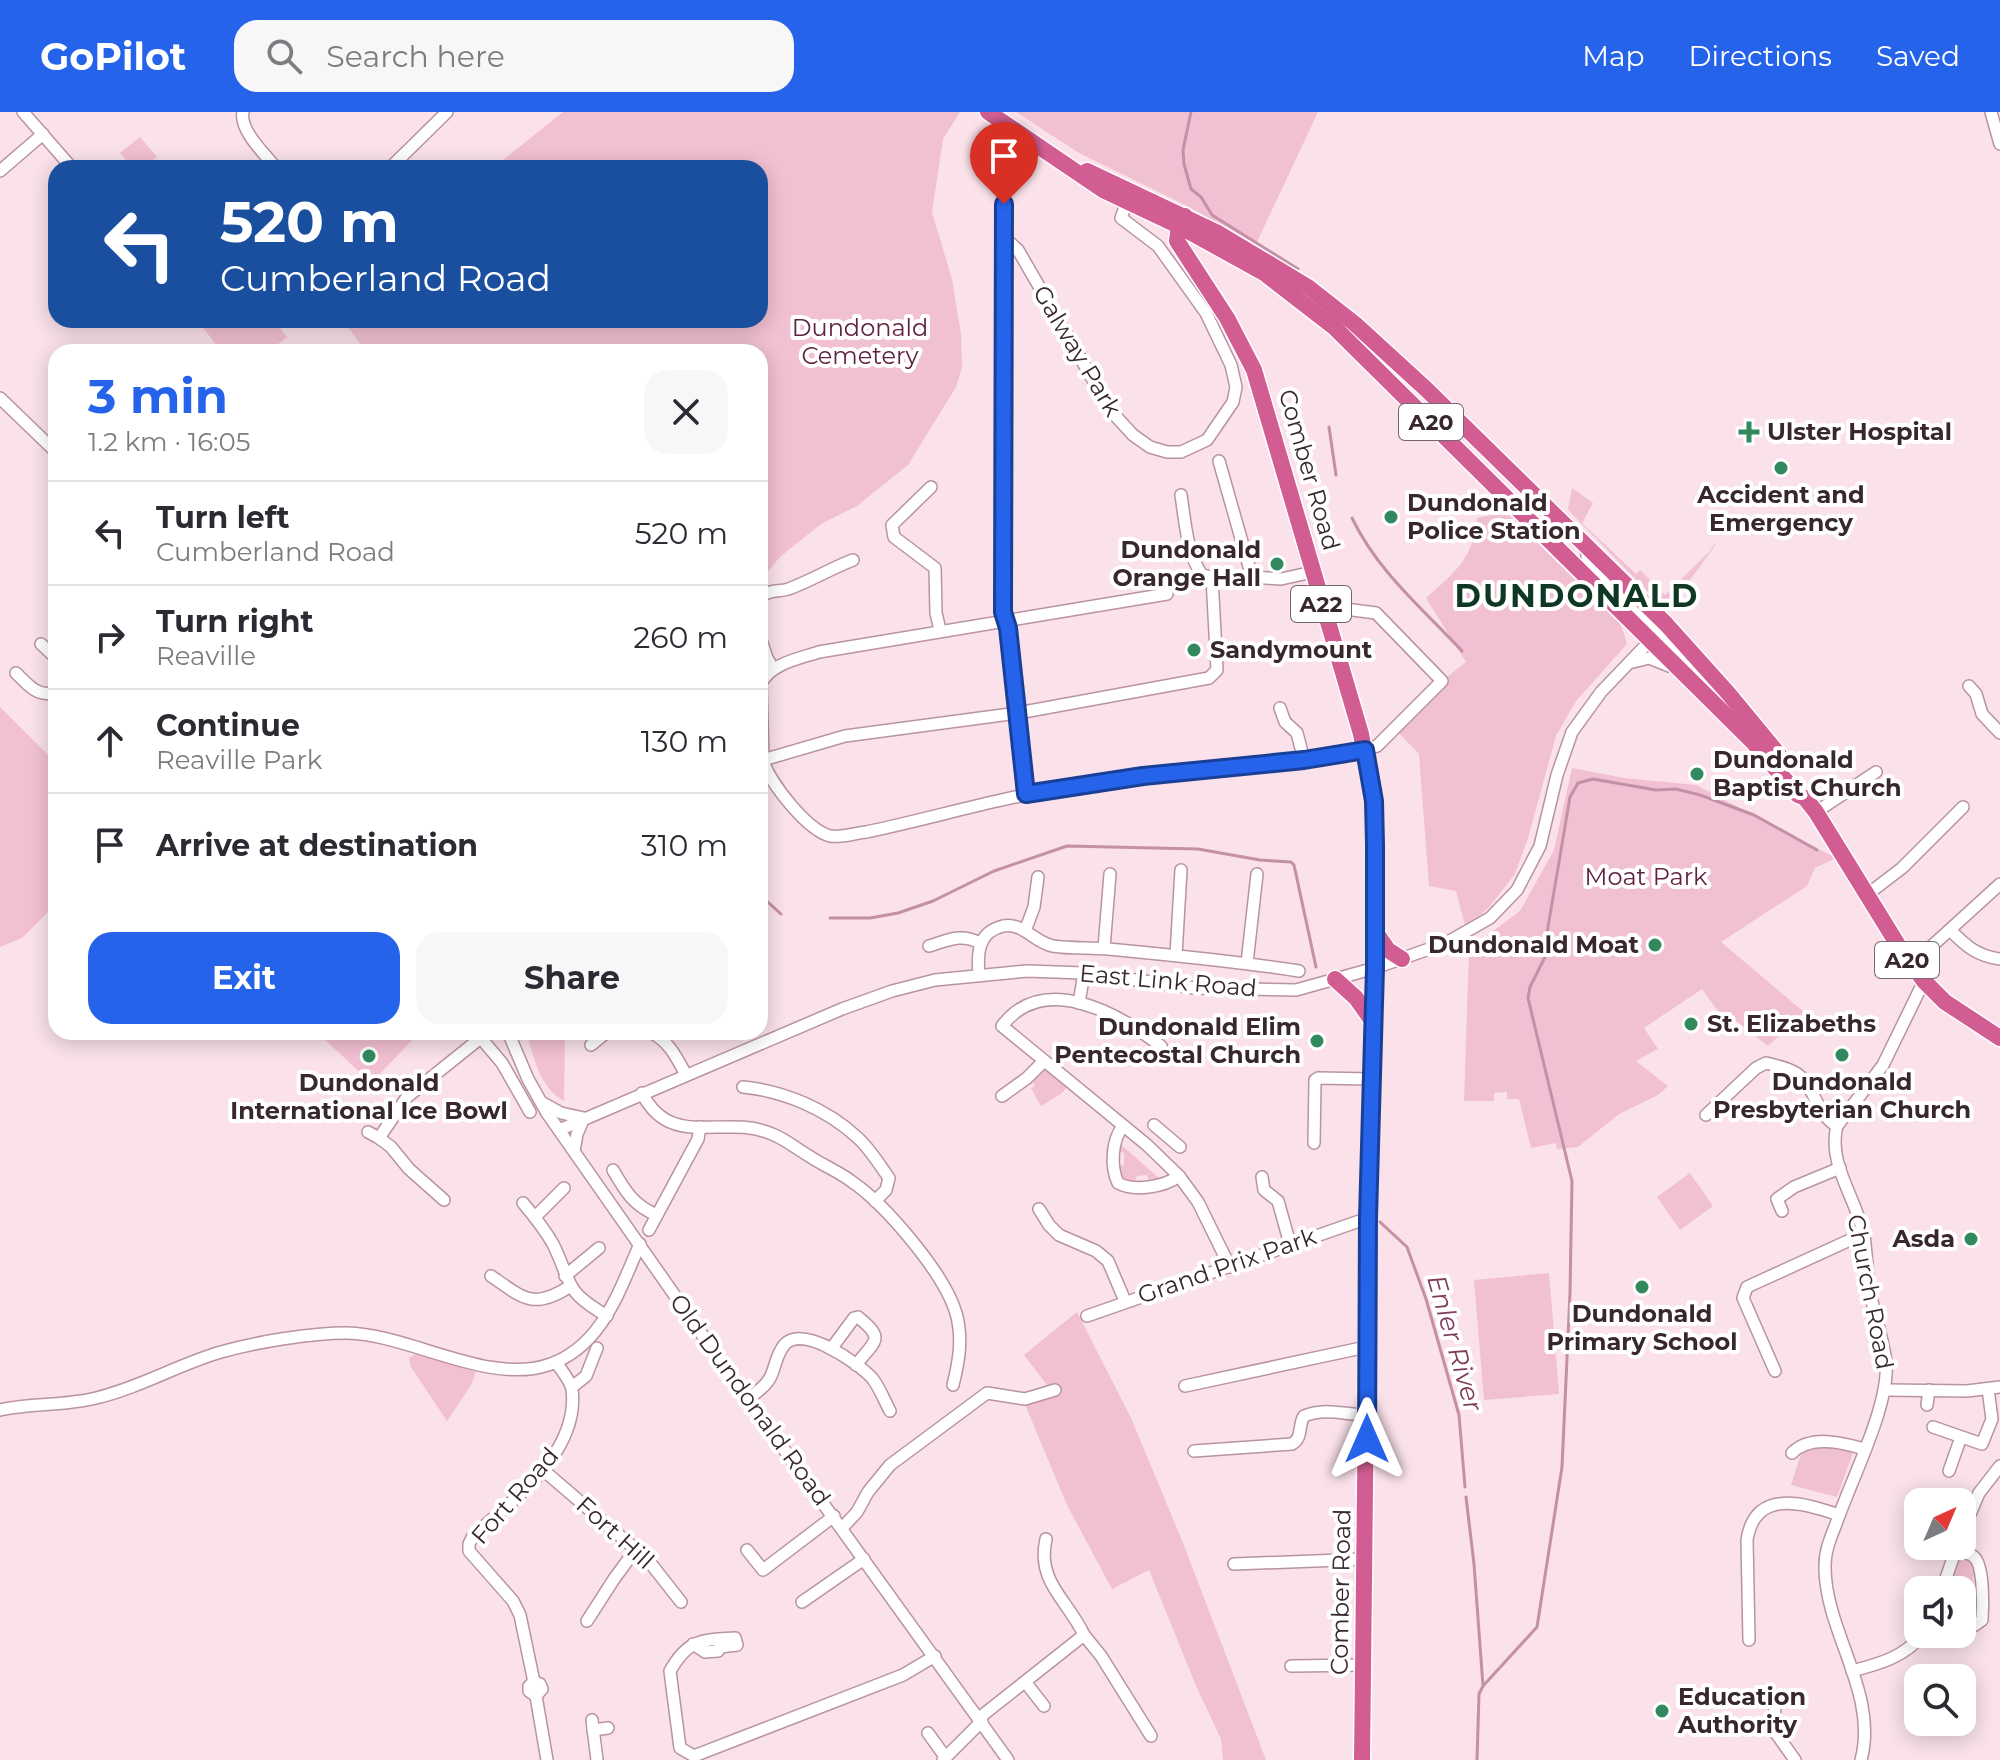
<!DOCTYPE html>
<meta charset="utf-8">
<style>
body{margin:0;font-family:Montserrat,sans-serif;background:#f7f7f7;color:#2b2b33;height:100vh;display:flex;flex-direction:column;font-size:30px;white-space:nowrap}
*{box-sizing:border-box;margin:0}
p{font-size:26px;color:#7c7c81}
.icon{flex:none;width:44px;height:44px;fill:none;stroke:currentColor;stroke-width:2;stroke-linecap:round;stroke-linejoin:round}
.map{position:relative;flex:1;overflow:hidden}
.sheet{position:absolute;left:48px;top:232px;width:720px;height:696px;display:flex;flex-direction:column;background:#fff;border-radius:24px;box-shadow:0 4px 20px #0003}
.sheet>*{flex:none}
.guide{position:absolute;left:48px;top:48px;width:720px;height:168px;border-radius:24px;box-shadow:0 4px 20px #0003;background:#1a4fa0;color:#fff;overflow:hidden}
.needle{width:52px;rotate:44deg}
.buttons{position:absolute;left:1904px;top:1376px;display:grid;gap:16px}
.buttons a{display:grid;place-items:center;width:72px;height:72px;border-radius:16px;background:#fff;box-shadow:0 4px 20px #0003;font-size:40px}
.pin{position:absolute;display:grid;place-items:center;width:68px;height:68px;color:#fff;margin:-82px -34px;border-radius:50% 50% 50% 0;rotate:-45deg;box-shadow:0 0 8px #0007}
.pin .icon{rotate:45deg}
.me{position:absolute;width:88px;margin:-44px;rotate:0deg;stroke-linejoin:round;filter:drop-shadow(0 0 6px #0008)}
.turn{display:flex;align-items:center;gap:28px;height:168px;padding:0 40px;font-size:36px}
.turn .icon{width:104px;height:104px;stroke-width:2.5}
.turn b{display:block;font-size:56px;line-height:68px}
.round{display:grid;place-items:center;flex:none;width:84px;height:84px;border-radius:24px;background:#f7f7f7}
.headline{display:flex;align-items:center;justify-content:space-between;height:136px;padding:0 40px}
h1{font-size:48px;font-weight:700;line-height:60px;color:#2563eb}
.action{display:flex;gap:16px;margin-top:auto;padding:16px 40px}
.action a{flex:1;height:92px;border-radius:24px;background:#2563eb;color:#fff;font-size:32px;font-weight:700;line-height:92px;text-align:center}
.action a+a{background:#f7f7f7;color:#2b2b33}
ul{padding:0;list-style:none}
li{display:flex;align-items:center;gap:24px;height:104px;padding:0 40px;border-top:2px solid #e1e1e2}
li div{flex:1}
li b{display:block;font-size:30px}
li em{font-style:normal}
header{display:flex;align-items:center;gap:48px;box-sizing:border-box;height:112px;padding:0 40px;background:#2563eb;color:#fff}
header strong{font-size:38px}
nav{display:flex;gap:44px;margin-inline-start:auto;font-size:28px}
.search{width:560px;height:72px;background:#f7f7f7;display:flex;align-items:center;gap:20px;box-sizing:border-box;padding:0 28px;border-radius:24px;color:#7c7c81;font-size:30px}
.map>svg:first-child{display:block}
.green{fill:#f2c0d3}
.lines{fill:none;stroke-linecap:round;stroke-linejoin:round}
.stream{stroke:#c490a5;stroke-width:3}
.minor-casing{stroke:#b993a2;stroke-width:14}
.highway-casing{stroke:#fff;stroke-width:19}
.minor{stroke:#fff;stroke-width:11}
.highway{stroke:#d15d93;stroke-width:16}
.route-casing{stroke:#184099;stroke-width:20}
.route{stroke:#2563eb;stroke-width:14}
.poi-dot{fill:#32895d;stroke:#fff;stroke-width:3}
.labels{text-anchor:middle;stroke-width:8;stroke-linejoin:round;paint-order:stroke}
.shield{fill:#fff;stroke:#74686d;stroke-width:2}
.shield-label{font-size:22px;font-weight:bold;fill:#38282e}
.park-label{font-size:24px;fill:#612241;stroke:#fff}
.street-label{font-size:24px;fill:#38282e;stroke:#fff}
.poi-label{font-size:24px;font-weight:bold;fill:#38282e;stroke:#fff;text-anchor:start}
.water-label{font-size:26px;font-style:italic;fill:#7f3d5b;stroke:#fff}
.district-label{font-size:32px;font-weight:bold;letter-spacing:2px;fill:#0e3823;stroke:#fff}
</style>
<header>
<strong>GoPilot</strong>
<div class="search"><svg class="icon" aria-label="search" viewBox="0 0 24 24"><circle cx="10" cy="10" r="6"/><path d="M15 15l6 6"/></svg>Search here</div>
<nav><a>Map</a><a>Directions</a><a>Saved</a></nav>
</header>
<div class="map">
<svg width="2000" height="1648" viewBox="0 0 2000 1648">
<rect width="100%" height="100%" fill="#fae1ea"/>
<g class="green">
<path d="M563,0h397l-17,27 -11,73 20,67 9,55 1,34 -6,19 -48,78 -51,41 -36,18 -41,33 -20,24v-229h-393l-25,-32h418v-152h-267z"/>
<path d="M1016,0h302l-62,132 -69,-38 -108,-53z"/>
<path d="M140,25l17,20 -14,11h-10l-13,-15z"/>
<path d="M197,208h77l13,17 -19,15h-46z"/>
<path d="M1572,376l21,15 -11,20 54,51 4,-4 25,25 44,-43 6,-9 1,1 -39,54c-8,7 -12,6 -21,2l-85,-87 -3,-4z"/>
<path d="M1506,400l115,113 6,19 -51,57 -20,35 -28,102 -13,36 -26,33 -23,22 -10,-38 -27,-5 -10,-132 -24,-25 47,-48 24,-19 -40,-64c29,-26 47,-39 51,-80z"/>
<path d="M0,595l49,49 7,-6v154l-34,34 -22,9z"/>
<path d="M1572,656l52,10 72,7 140,73 -21,10 -8,18 -86,56 83,70 -36,34 -37,-29 -8,1 -21,-29 -58,39 14,21 -22,12 32,25 -10,9 -39,19 -41,33 -21,2 -1,-6 -25,5 -12,-49h-12v-7l-13,1v8h-30l5,-152 51,-38 34,-61z"/>
<path d="M317,920h103l-49,51z"/>
<path d="M526,920h39l-1,69c-25,-14 -30,-44 -38,-69z"/>
<path d="M1044,956l23,19 -5,6 -21,13 -10,-18 4,-2 -4,-7z"/>
<path d="M1117,1029l44,39 -12,1 -2,-6 -10,1 -2,5 -10,1 -8,-7 2,-9 5,-1v-12l-5,-2z"/>
<path d="M1690,1061l23,33 -33,24 -23,-33z"/>
<path d="M1549,1161l10,121 -75,6 -10,-120z"/>
<path d="M1077,1200l54,106 52,125 83,217h-43l-2,-21 -24,-51 -48,-118 -37,19 -45,-84 -43,-103 30,-8 -30,-39z"/>
<path d="M417,1241l59,19 -5,13 -24,36 -36,-54 -2,-9z"/>
<path d="M1809,1333l45,5 -17,47 -46,-12 9,-28z"/>
<path d="M1964,1446l9,4 3,11 -3,4 2,31 3,3 -2,8 -14,4v-33h-15l12,-31z"/>
</g>
<g class="lines">
<g class="stream">
<path d="M1191,0l-8,38 1,14 7,25 10,8 11,18 86,54"/>
<path d="M1329,315l7,48"/>
<path d="M1352,406c26,54 70,90 110,133"/>
<path d="M760,783l21,19"/>
<path d="M830,806h40l28,-5 35,-12 61,-30 73,-25 131,3 62,11 31,2 3,3 22,102"/>
<path d="M1380,1110l27,25 19,52 33,116 6,72"/>
<path d="M1466,1385l8,67 9,122 -4,8 -2,66"/>
<path d="M1483,1574l54,-59 25,-160 8,-174 2,-112 -44,-183 2,-11 15,-30 3,-30 22,-130 8,-14 15,-4 63,11 20,-1 24,6 54,20 63,35"/>
</g>
<defs>
<g id="minor">
<path d="M23,0l49,56"/>
<path d="M243,0c-4,18 22,42 33,56"/>
<path d="M1991,0l9,32"/>
<path d="M1017,19l-12,22 -1,14 -1,445 5,16 18,166"/>
<path d="M390,56l57,-56"/>
<path d="M0,59l43,-37"/>
<path d="M1005,126l13,12 93,161 22,24 17,12 17,5h14l26,-12 26,-38 3,-15 -5,-22 -25,-52 -48,-67 -37,-28 6,-16"/>
<path d="M0,286l56,54"/>
<path d="M1219,349l33,116"/>
<path d="M931,375l-39,38 2,12 41,31 1,45 4,17"/>
<path d="M1181,383c4,26 6,59 21,80l25,5 25,-3 29,2 32,-7"/>
<path d="M1587,436v10l57,60 7,9 3,9"/>
<path d="M1167,482l-348,58c-21,7 -47,11 -58,31l2,77 82,-24 173,-23 191,-35 8,-8 -5,-92"/>
<path d="M760,486c10,-10 20,-5 31,-10 21,-8 41,-20 62,-28"/>
<path d="M1661,517l2,9 51,54 4,12"/>
<path d="M760,525l7,21 6,10"/>
<path d="M41,532l15,14"/>
<path d="M1633,550l16,-4 20,8"/>
<path d="M16,561c12,12 22,25 40,19"/>
<path d="M1969,574l7,8 6,20 18,19"/>
<path d="M1280,596l5,14 12,11 7,27"/>
<path d="M763,648c6,22 44,70 67,76 11,2 26,-3 36,-4 44,-9 87,-21 131,-31 81,-19 165,-26 247,-35 44,-4 91,-6 133,-20l65,-65 -66,-68 -54,-7"/>
<path d="M1816,700l60,-40"/>
<path d="M1868,782l34,-26 61,-61"/>
<path d="M1950,818c16,16 27,26 50,29"/>
<path d="M1025,819l9,-24 4,-30"/>
<path d="M929,834c20,-6 32,-13 51,-3"/>
<path d="M1104,836l6,-74"/>
<path d="M1176,843l5,-85"/>
<path d="M1247,851l10,-89"/>
<path d="M1911,853l89,-81"/>
<path d="M979,862c-2,-21 -1,-42 24,-48 20,-4 32,17 50,20 18,3 38,1 56,3 63,6 127,12 190,22"/>
<path d="M1079,891l5,-30"/>
<path d="M508,920l20,47 19,34 182,260 279,387"/>
<path d="M649,920c19,7 28,26 37,43"/>
<path d="M480,925l22,26 28,49"/>
<path d="M591,933l16,-13"/>
<path d="M1161,934c-42,-32 -117,-75 -159,-20l145,119 32,31 19,26 32,65"/>
<path d="M743,975c41,4 84,22 115,51 12,11 21,26 31,40l-3,12 -11,11"/>
<path d="M642,981c29,58 82,20 130,41 13,5 25,15 37,22 13,9 29,15 42,25 34,23 93,92 105,132 7,25 3,48 -3,72"/>
<path d="M1002,984l25,-18 16,-16"/>
<path d="M543,991l18,10 23,5 -7,16 -3,17"/>
<path d="M1706,1003l50,-47 10,-5c11,3 28,6 36,15 14,15 16,37 35,48"/>
<path d="M1154,1013l26,22"/>
<path d="M1123,1014c-11,14 -13,40 -5,57 16,9 46,4 61,-7"/>
<path d="M559,1018l283,-121 50,-18 43,-11 92,-9 57,2 111,15 101,2 79,-22 71,-25 44,-25 27,-28 23,-44 17,-71 15,-43 29,-40 65,-68"/>
<path d="M368,1020l11,6"/>
<path d="M1314,1031l1,-63 3,-2 54,1"/>
<path d="M613,1058c12,21 21,36 44,45"/>
<path d="M1262,1065l2,13 14,11 12,43"/>
<path d="M444,1088l-35,-31 -18,-22 -12,-9 28,-41 81,-65"/>
<path d="M523,1091c11,13 22,27 30,41 20,41 10,46 54,72"/>
<path d="M1039,1097l10,16 10,10 37,16 12,10 17,40"/>
<path d="M1782,1099l-5,-12 17,-12 46,-19"/>
<path d="M535,1105l29,-29"/>
<path d="M649,1118l49,-91 2,-12"/>
<path d="M491,1164c32,22 42,34 78,11"/>
<path d="M565,1164l34,-28"/>
<path d="M1087,1204l281,-98"/>
<path d="M831,1237l23,-31 4,-1c28,23 17,23 -2,48"/>
<path d="M1775,1259l-32,-73 4,-11 116,-53"/>
<path d="M1185,1274l181,-39"/>
<path d="M572,1275l14,-11 11,-28"/>
<path d="M1886,1278l81,1 33,-4"/>
<path d="M748,1287c8,-6 17,-12 22,-21 6,-12 6,-24 15,-34 19,-19 73,19 87,34 8,10 12,22 18,33"/>
<path d="M1927,1293l2,-15"/>
<path d="M0,1298c31,-7 65,-4 96,-12 43,-10 83,-34 125,-46 35,-10 89,-19 126,-19 62,1 140,52 201,32 54,-18 71,-74 92,-121"/>
<path d="M1933,1315l49,17 10,-25 -4,-30"/>
<path d="M1194,1339l98,-7c11,-6 6,-19 12,-28 23,-9 40,-1 64,-1"/>
<path d="M1792,1341c18,-18 49,-11 72,-4"/>
<path d="M542,1357l106,91 33,42"/>
<path d="M1949,1359l12,-34"/>
<path d="M842,1416l15,-16 11,-20 22,-27 97,-72 38,6 30,-9"/>
<path d="M1962,1421l17,-40 21,-27"/>
<path d="M1046,1427c-10,43 22,61 38,96"/>
<path d="M747,1438l16,20 71,-54"/>
<path d="M1956,1438c6,2 14,3 18,7 10,8 9,50 8,63l-7,5 -13,1"/>
<path d="M1234,1452l132,-5"/>
<path d="M1942,1478l15,-44"/>
<path d="M802,1490l62,-43"/>
<path d="M587,1509l27,-42 22,-30"/>
<path d="M1749,1528l-2,-100c8,-52 57,-37 92,-25"/>
<path d="M693,1532l12,8 13,-1 2,-4 17,-2 -2,-7c-33,2 -47,1 -65,33l10,77 14,8 209,-81 32,-19"/>
<path d="M1291,1554l73,-1"/>
<path d="M1852,1559c27,-7 53,-14 71,-37"/>
<path d="M534,1570l-14,-67 -7,-14 -44,-50v-7l4,-8c41,-37 107,-84 99,-147 -2,-9 -11,-19 -16,-27"/>
<path d="M1026,1571l18,23"/>
<path d="M536,1584l6,-7 -2,-5 -6,-2 -5,4v5l7,5 11,64"/>
<path d="M1775,1595l-2,22 22,31"/>
<path d="M979,1606l105,-83 17,21 50,80"/>
<path d="M592,1608l5,40"/>
<path d="M593,1618l15,-2"/>
<path d="M928,1621l18,25"/>
<path d="M943,1648l39,-39"/>
<path d="M1861,1648c18,-67 -37,-129 -36,-195 0,-15 6,-28 11,-41 15,-44 54,-119 50,-162 -3,-23 -10,-43 -15,-65 -4,-20 -4,-41 -7,-61 -7,-37 -37,-72 -27,-110l46,-61 41,-84"/>
</g>
<g id="highway">
<path d="M988,0l115,78 76,36 85,47 71,55 418,414 45,53 7,3 11,14 82,133 26,36 21,21 55,36"/>
<path d="M1087,59l131,62 90,54 47,37 71,65 240,235 62,69 52,63"/>
<path d="M1185,104l-6,10 -2,15 50,77 27,52 107,364 13,67 1,167 -7,250 -6,542"/>
<path d="M1375,819l13,19 14,9"/>
<path d="M1335,867l21,19 17,24"/>
</g>
</defs>
<use href="#minor" class="minor-casing"/>
<use href="#highway" class="highway-casing"/>
<use href="#minor" class="minor"/>
<use href="#highway" class="highway"/>
</g>
<g class="lines">
<defs>
<path id="route" d="M1004,92l-1,408 5,16 18,166 117,-18 161,-16 61,-10 9,51 1,44v123l-7,250 -1,221"/>
</defs>
<use href="#route" class="route-casing"/>
<use href="#route" class="route"/>
</g>
<g class="poi-dot">
<path d="M1745 308h8v8h8v8h-8v8h-8v-8h-8v-8h8z"/>
<circle cx="1781" cy="356" r="8"/>
<circle cx="1391" cy="405" r="8"/>
<circle cx="1277" cy="452" r="8"/>
<circle cx="1194" cy="538" r="8"/>
<circle cx="1697" cy="662" r="8"/>
<circle cx="1655" cy="833" r="8"/>
<circle cx="1691" cy="912" r="8"/>
<circle cx="1317" cy="929" r="8"/>
<circle cx="1842" cy="943" r="8"/>
<circle cx="369" cy="944" r="8"/>
<circle cx="1971" cy="1127" r="8"/>
<circle cx="1642" cy="1175" r="8"/>
<circle cx="1662" cy="1599" r="8"/>
</g>
<g class="labels">
<g class="shield">
<rect x="1399" y="292" width="64" height="36" rx="6"/>
<rect x="1291" y="474" width="60" height="36" rx="6"/>
<rect x="1875" y="830" width="64" height="36" rx="6"/>
</g>
<g class="shield-label">
<text x="1431" y="318">A20</text>
<text x="1321" y="500">A22</text>
<text x="1907" y="856">A20</text>
</g>
<g class="park-label">
<text x="860" y="224">Dundonald<tspan x="860" dy="28">Cemetery</tspan></text>
<text x="1646" y="773">Moat Park</text>
</g>
<g class="street-label">
<text transform="translate(1077 239) rotate(59)" y="8">Galway Park</text>
<text transform="translate(1309 358) rotate(74)" y="8">Comber Road</text>
<text transform="translate(1168 869) rotate(5)" y="8">East Link Road</text>
<text transform="translate(1227 1154) rotate(-19)" y="8">Grand Prix Park</text>
<text transform="translate(1870 1180) rotate(79)" y="8">Church Road</text>
<text transform="translate(750 1288) rotate(54)" y="8">Old Dundonald Road</text>
<text transform="translate(515 1384) rotate(-49)" y="8">Fort Road</text>
<text transform="translate(615 1421) rotate(42)" y="8">Fort Hill</text>
<text transform="translate(1341 1480) rotate(-89)" y="8">Comber Road</text>
</g>
<g class="poi-label">
<text x="1767" y="328">Ulster Hospital</text>
<text x="1781" y="391" text-anchor="middle">Accident and<tspan x="1781" dy="28">Emergency</tspan></text>
<text x="1407" y="399">Dundonald<tspan x="1407" dy="28">Police Station</tspan></text>
<text x="1261" y="446" text-anchor="end">Dundonald<tspan x="1261" dy="28">Orange Hall</tspan></text>
<text x="1210" y="546">Sandymount</text>
<text x="1713" y="656">Dundonald<tspan x="1713" dy="28">Baptist Church</tspan></text>
<text x="1639" y="841" text-anchor="end">Dundonald Moat</text>
<text x="1707" y="920">St. Elizabeths</text>
<text x="1301" y="923" text-anchor="end">Dundonald Elim<tspan x="1301" dy="28">Pentecostal Church</tspan></text>
<text x="1842" y="978" text-anchor="middle">Dundonald<tspan x="1842" dy="28">Presbyterian Church</tspan></text>
<text x="369" y="979" text-anchor="middle">Dundonald<tspan x="369" dy="28">International Ice Bowl</tspan></text>
<text x="1955" y="1135" text-anchor="end">Asda</text>
<text x="1642" y="1210" text-anchor="middle">Dundonald<tspan x="1642" dy="28">Primary School</tspan></text>
<text x="1678" y="1593">Education<tspan x="1678" dy="28">Authority</tspan></text>
</g>
<g class="water-label">
<text transform="translate(1455 1231) rotate(74)" y="9">Enler River</text>
</g>
<g class="district-label">
<text x="1577" y="495">DUNDONALD</text>
</g>
</g>
</svg>
<div class="buttons">
<a><svg class="needle" viewBox="-14 -14 28 28"><path d="M0-13l5 13h-10z" fill="#e53935"/><path d="M0 13l5-13h-10z" fill="#7c7c81"/></svg></a>
<a><svg class="icon" aria-label="sound" viewBox="0 0 24 24"><path d="M4 9h4l5-4v14l-5-4H4zM17 9q2 3 0 6"/></svg></a>
<a><svg class="icon" aria-label="search" viewBox="0 0 24 24"><circle cx="10" cy="10" r="6"/><path d="M15 15l6 6"/></svg></a>
</div>
<div class="pin" style="left:1004px;top:92px;background:#d93025"><svg class="icon" aria-label="arrive" viewBox="0 0 24 24"><path d="M6 21V4h12l-3 4 3 4H6"/></svg></div>
<svg class="me" style="left:1367px;top:1327px" viewBox="-20 -20 40 40"><path d="M0-17L14 15 0 8-14 15z" fill="#2563eb" stroke="#fff" stroke-width="4"/></svg>
<div class="guide">
<div class="turn"><svg class="icon" aria-label="left" viewBox="0 0 24 24"><path d="M17 20v-9H6M10 6l-5 5 5 5"/></svg><div><b>520 m</b>Cumberland Road</div></div>
</div>
<section class="sheet">
<div class="headline"><div><h1>3 min</h1><p>1.2 km · 16:05</p></div><a class="round"><svg class="icon" aria-label="close" viewBox="0 0 24 24"><path d="M6 6l12 12M18 6L6 18"/></svg></a></div>
<ul>
<li><svg class="icon" aria-label="left" viewBox="0 0 24 24"><path d="M17 20v-9H6M10 6l-5 5 5 5"/></svg><div><b>Turn left</b><p>Cumberland Road</p></div><em>520 m</em></li>
<li><svg class="icon" aria-label="right" viewBox="0 0 24 24"><path d="M7 20v-9h11M14 6l5 5-5 5"/></svg><div><b>Turn right</b><p>Reaville</p></div><em>260 m</em></li>
<li><svg class="icon" aria-label="ahead" viewBox="0 0 24 24"><path d="M12 20V5M6 11l6-6 6 6"/></svg><div><b>Continue</b><p>Reaville Park</p></div><em>130 m</em></li>
<li><svg class="icon" aria-label="arrive" viewBox="0 0 24 24"><path d="M6 21V4h12l-3 4 3 4H6"/></svg><div><b>Arrive at destination</b></div><em>310 m</em></li>
</ul>
<div class="action"><a>Exit</a><a>Share</a></div>
</section>
</div>
